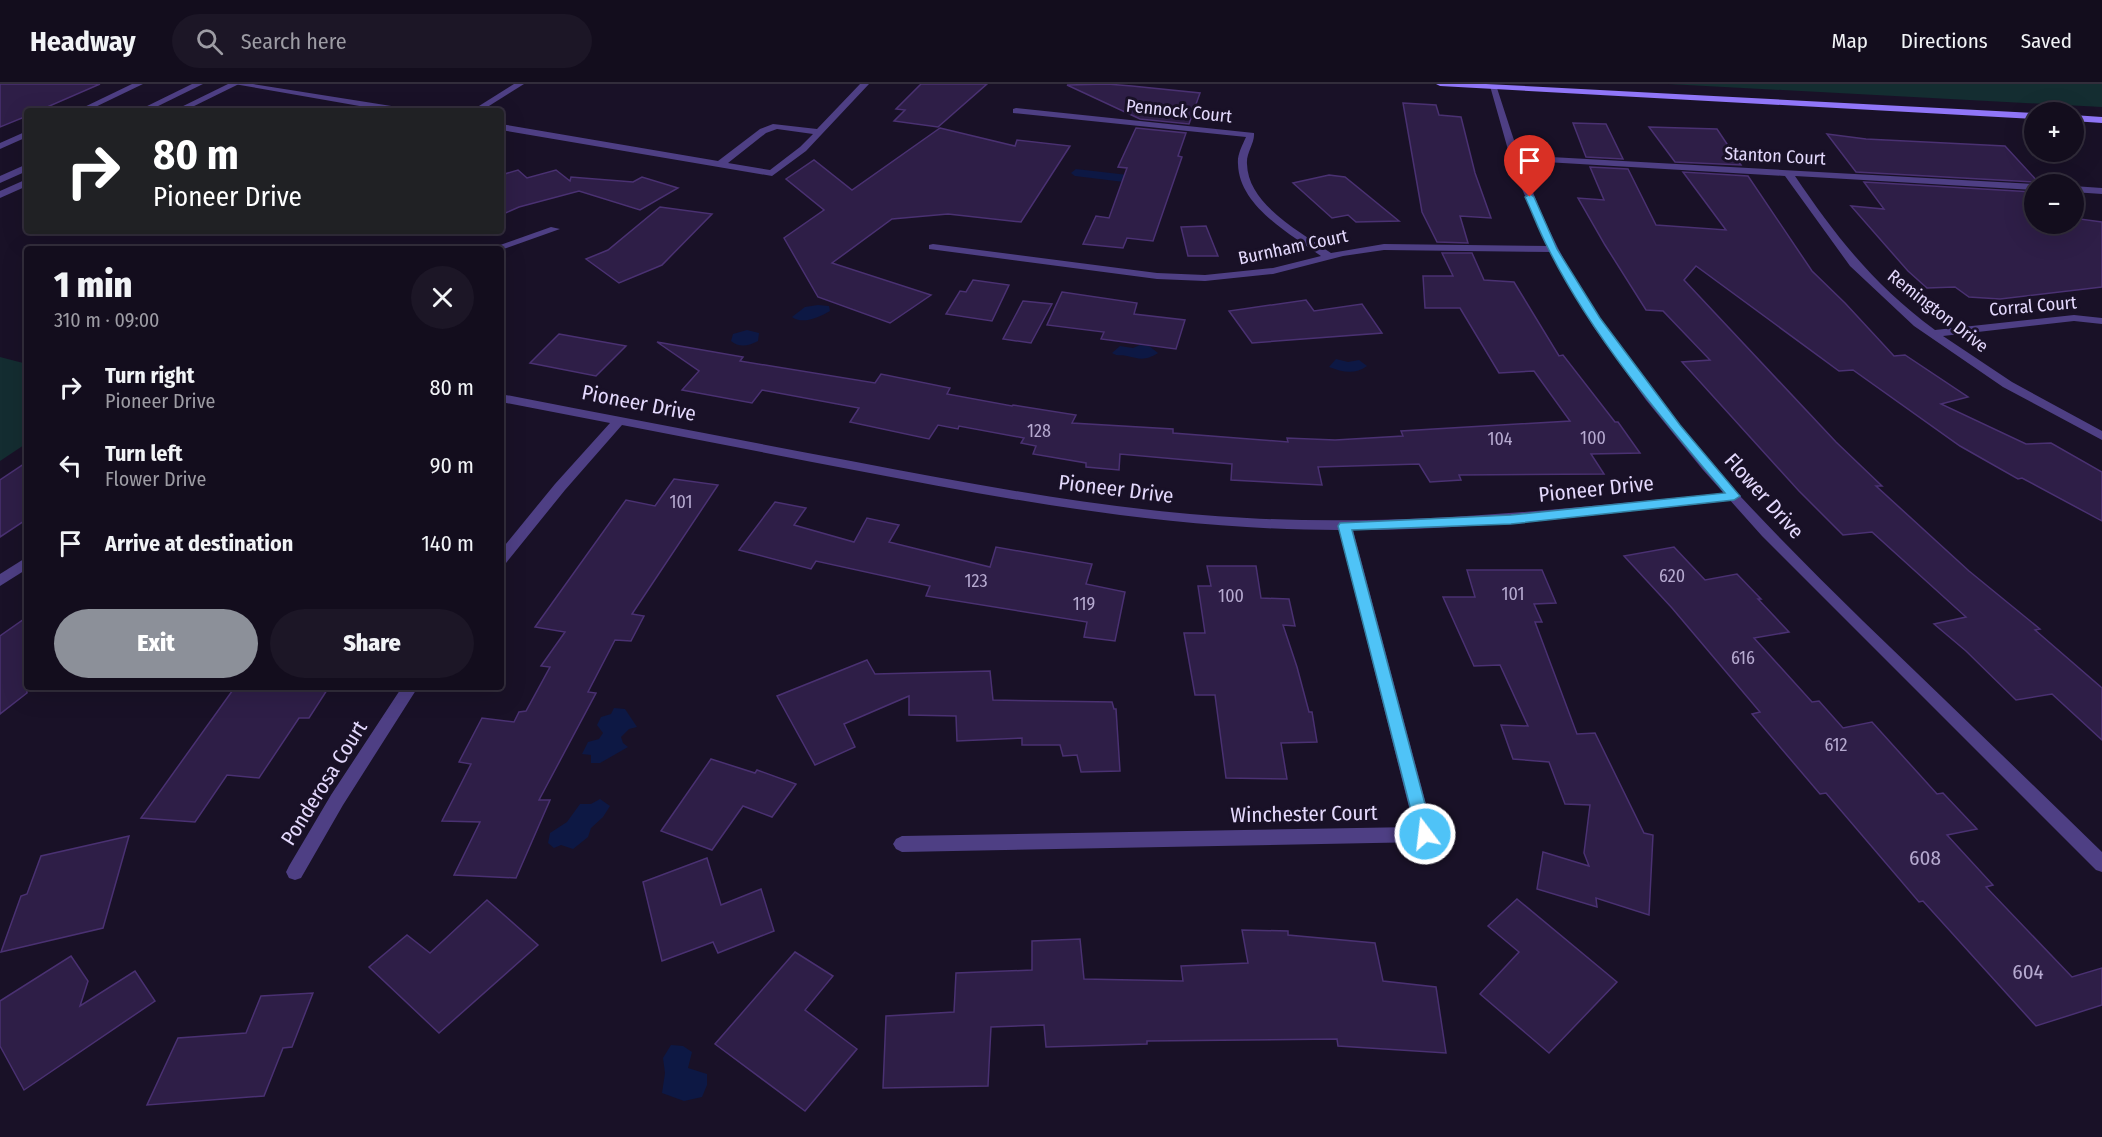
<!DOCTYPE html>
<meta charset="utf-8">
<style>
body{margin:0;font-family:"Fira Sans Condensed",sans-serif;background:#1c1626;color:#f1f3f6;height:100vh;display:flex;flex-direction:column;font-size:22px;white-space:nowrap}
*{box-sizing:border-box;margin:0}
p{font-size:20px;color:#9d9ca4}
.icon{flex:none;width:33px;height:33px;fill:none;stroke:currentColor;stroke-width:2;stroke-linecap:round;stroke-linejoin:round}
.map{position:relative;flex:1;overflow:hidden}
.side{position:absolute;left:24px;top:162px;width:480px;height:444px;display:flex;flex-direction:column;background:#130d1d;border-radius:6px;box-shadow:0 6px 24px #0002,0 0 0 2px #322d3b}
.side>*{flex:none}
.banner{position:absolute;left:24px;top:24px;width:480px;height:126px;border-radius:6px;box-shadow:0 6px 24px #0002,0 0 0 2px #322d3b;background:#202124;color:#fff;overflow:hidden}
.tools{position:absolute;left:2024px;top:18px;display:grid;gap:12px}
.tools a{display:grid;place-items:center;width:60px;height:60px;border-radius:50%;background:#130d1d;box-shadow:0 6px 24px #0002,0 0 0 2px #322d3b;font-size:30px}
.pin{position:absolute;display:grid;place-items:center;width:51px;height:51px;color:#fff;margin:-62px -26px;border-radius:50% 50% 50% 0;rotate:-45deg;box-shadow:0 0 6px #0007}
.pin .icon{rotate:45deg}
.me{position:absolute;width:66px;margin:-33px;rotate:345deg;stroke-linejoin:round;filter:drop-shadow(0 0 4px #0008)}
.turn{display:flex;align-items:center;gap:21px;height:126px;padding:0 30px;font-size:27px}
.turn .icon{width:78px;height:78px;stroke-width:2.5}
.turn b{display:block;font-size:42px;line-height:51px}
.round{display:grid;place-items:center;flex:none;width:63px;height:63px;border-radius:32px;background:#1c1626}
.summary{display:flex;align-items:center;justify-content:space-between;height:102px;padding:0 30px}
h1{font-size:36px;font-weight:800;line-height:45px}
.primary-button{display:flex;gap:12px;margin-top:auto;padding:12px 30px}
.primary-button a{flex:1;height:69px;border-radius:36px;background:#8c9099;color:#fff;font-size:24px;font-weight:800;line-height:69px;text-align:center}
.primary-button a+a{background:#1c1626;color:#f1f3f6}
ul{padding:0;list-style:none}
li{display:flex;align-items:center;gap:18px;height:78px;padding:0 30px}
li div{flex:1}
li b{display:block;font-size:22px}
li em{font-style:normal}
header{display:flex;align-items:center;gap:36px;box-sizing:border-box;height:84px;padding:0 30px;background:#130d1d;border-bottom:2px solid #322d3b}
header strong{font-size:28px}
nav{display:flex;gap:33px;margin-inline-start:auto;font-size:21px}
.search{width:420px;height:54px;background:#1c1626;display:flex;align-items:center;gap:15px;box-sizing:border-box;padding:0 21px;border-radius:33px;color:#9d9ca4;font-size:22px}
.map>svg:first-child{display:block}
.green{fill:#142d31}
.water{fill:#0d1844}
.building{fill:#2e1e47;stroke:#4a3172;stroke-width:1.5}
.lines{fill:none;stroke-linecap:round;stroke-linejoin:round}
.service{fill:#4e3f84;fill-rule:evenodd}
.minor{fill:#4e3f84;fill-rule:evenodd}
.tertiary{fill:#4e3f84;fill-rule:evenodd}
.secondary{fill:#9076f8;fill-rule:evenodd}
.route{fill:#4fc3f7;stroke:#337fa1;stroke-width:1.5}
.labels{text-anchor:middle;stroke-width:6;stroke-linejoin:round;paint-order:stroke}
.far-street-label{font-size:18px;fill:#e4d9fd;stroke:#191127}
.number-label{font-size:18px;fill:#b6aad0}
.street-label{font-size:21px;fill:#e4d9fd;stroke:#191127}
.near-number-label{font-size:21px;fill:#b6aad0}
</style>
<header>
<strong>Headway</strong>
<div class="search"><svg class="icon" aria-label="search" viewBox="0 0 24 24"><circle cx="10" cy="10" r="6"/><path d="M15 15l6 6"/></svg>Search here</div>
<nav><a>Map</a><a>Directions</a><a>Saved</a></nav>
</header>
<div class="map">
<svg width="2102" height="1053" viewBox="0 0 2102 1053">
<rect width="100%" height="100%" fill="#191127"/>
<g class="green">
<path d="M1668,0h434v23z"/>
<path d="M0,273l27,7v79l-27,18z"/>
</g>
<g class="water">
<path d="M1076,85l52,6 -4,7 -49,-6 -4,-3z"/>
<path d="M818,221l11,1 1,5c-10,6 -28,14 -38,6l13,-10z"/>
<path d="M747,246l12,3 -1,8c-9,5 -19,7 -27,0l2,-7z"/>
<path d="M1140,261l9,1 9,7c-13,8 -18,6 -31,3 -6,-2 -8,1 -15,-3l8,-7 13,2z"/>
<path d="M1336,275l12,3 11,-2 8,6c-12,9 -25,6 -38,1z"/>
<path d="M614,624l11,1 12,18 -8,2 -8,8 2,6 5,4 -28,16h-9v-8l-9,-1 6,-12 11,-3 4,-6 -6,-8 4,-8 10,-3z"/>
<path d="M600,715l10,7 -7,11 -12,11 -3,9 -15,12 -12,-4 -7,3 -6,-5 2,-10 17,-11 13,-18h11z"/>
<path d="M671,961l12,1 9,6 -4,16 19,6v11l-5,12 -18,4 -22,-8 3,-20 -2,-15z"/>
</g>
<g class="building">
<path d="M0,0h100l-62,27h-11v5l-27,11z"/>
<path d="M921,0h66l-49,43 -44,-6 11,-11 -9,-1z"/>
<path d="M1107,0l25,2 68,7 -11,31 -49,-5 -73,-34z"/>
<path d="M1403,19l33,2 3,10 22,2 14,56 16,45 -31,-2 8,27 -31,-1 -15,-30z"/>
<path d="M1573,39l33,1 17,35 -37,-2z"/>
<path d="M1649,43l68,2 24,36 -66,-3z"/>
<path d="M940,44l75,18 2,-6 53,6 -49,76 -73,-8 -56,5 -60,44 99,32 -41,28 -72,-26 -34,-59 40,-28 -38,-31 28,-19 38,30z"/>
<path d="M1136,44l50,5 -8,23 4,1 -29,84 -26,-3 -4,10 -40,-4 13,-28 13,2 18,-50 -9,-1z"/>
<path d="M1827,50l39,5 139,7 35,38 -5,-2 -179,-10z"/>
<path d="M1590,83l38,2 28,56 70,5 -43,-58 65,4 64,95 33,32 49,53 11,-1 63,42 -27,7 85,40 25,-1 51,29v49l-80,-43 -4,1 -58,-33 -107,-76 -14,1 -143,-105 -12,14 152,162 46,44h-6l93,85 71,58 -5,1 67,58v52l-50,-46 -36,6 -50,-49 -32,-27 32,-7 -94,-85 -29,3 -44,-44 -117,-129 28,-2 -47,-49 -17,-1 -41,-65 -27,-47 26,2z"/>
<path d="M518,86l9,8 29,-8 14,11 1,-4 62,5 9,-5 36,11 -38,22 -61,-19 -60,16 -18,8v-40z"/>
<path d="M1329,91l16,2 54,44 -43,1 -8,-7 -16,3 -39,-35z"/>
<path d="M1864,98l170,10v32h39v-6l29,4v65l-102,12 -31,-2 -14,-10 -28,1 -19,-17 -57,-65 33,3z"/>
<path d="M660,123l52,7 -50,51 -43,18 -33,-24 22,-9z"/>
<path d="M1206,142l12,30h-30l-7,-29z"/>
<path d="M1442,169h30l12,27 30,2 45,74 4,-1 52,67h3l22,31 -49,1 13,20 -145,1 2,5 -31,2 -11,-18 -101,3 4,18 -91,-5 1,-16 -112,-10 -1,16 -33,-3v-4l-53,-9 3,-8 -15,-3 3,-5 -65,-12 -1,3 -20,-4 -9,14 -79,-17 9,-14 -97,-18 -10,13 -70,-13 17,-19 -42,-29 86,15 -3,4 135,22 6,-9 69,14 -3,6 65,12 1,-1 63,10 -4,8 101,6v4l115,9 -1,-4 48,2 68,-4 -2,-5 169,-10 -36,-50 -35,2 -39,-65h-35l-2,-32h30z"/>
<path d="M973,196l36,5 -17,36 -46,-7 14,-23 6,1z"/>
<path d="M1062,208l75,11 -3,11 51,6 -9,29 -75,-10 3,-7 -57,-7z"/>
<path d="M1306,216l8,11 48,-7 20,29 -130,10 -23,-32z"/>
<path d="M1023,217l29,3 -21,39 -28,-4z"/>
<path d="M559,250l67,12 -30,30 -66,-13z"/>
<path d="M27,378v57l-27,18v-57z"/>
<path d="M674,395l44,6 -86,129 12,2 -13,25 -16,-1 -27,52 8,1 -57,107h11l-34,78 -62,-3 26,-53 -38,-1 29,-57 -12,-2 23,-44 32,4 5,-10 7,-1 24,-44 -9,-1 24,-34 -30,-5 91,-127 29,6z"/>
<path d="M775,418l31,6 -12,17 60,17 13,-24 32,7 -10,17 101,25 6,-20 96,17 -6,20 39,8 -10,49 -31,-4 3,-15 -161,-26 4,-10 -114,-25 -5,8 -72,-19z"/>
<path d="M1674,463l31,33 32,-6 24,25h-3l31,33 -35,6 58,64 7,-1 24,27 29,-6 65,72 6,-1 34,36 -30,6 46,50 -7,2 86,90 30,-9v37l-66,21 -113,-125 -4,1 -93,-109 -6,1 -68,-80 8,-2 -88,-104 -48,-52z"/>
<path d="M1207,482h49l5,32 28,1 6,27 -12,-1 14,42 12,45h3l5,30 -36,1 6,36 -61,-1 -11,-83h-20l-11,-62h21l-7,-47h13z"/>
<path d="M1467,486h75l14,33 -22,1 8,18h-7l42,112 18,-1 49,100 9,2 -4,80 -53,-17 1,9 -60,-18 6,-37 46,14 -5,-13 6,-48 -25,-1 -16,-42 -36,-3 -12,-34 27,1 -28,-61 -26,1 -31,-69h32z"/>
<path d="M27,533v76l-27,21v-78z"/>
<path d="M867,576l8,14 115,-3 3,29 119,2 2,7h2l4,62 -39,1 -4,-17 -14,1 -3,-11h-38v-7l-65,3 -1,-25 -47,-1v-19l-65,28 11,23 -40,18 -38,-69z"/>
<path d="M235,603h94l-20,31h-10l-40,60 -32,-3 -32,47 -54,-4z"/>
<path d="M711,675l44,14 2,-3 39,14 -24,33 -29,-11 -31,44 -51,-19z"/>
<path d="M129,752l-26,92 -102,24 20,-56 6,-2 14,-38z"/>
<path d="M707,774l14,47 40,-16 13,42 -56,22 -5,-11 -51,19 -19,-79z"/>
<path d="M1517,815l100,83 -68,71 -69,-59 39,-42 -31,-26z"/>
<path d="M487,816l51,45 -99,88 -70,-66 38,-32 23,18z"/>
<path d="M1242,846l46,1v4l87,8 8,38 53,6 10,66 -108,-7 -1,-7 -190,2v3l-101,3 -2,-22 -53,2 -3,59 -105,2 3,-72 68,-4 2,-39 76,-3v-29l48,-2 4,40 99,2 -2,-15 67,-3z"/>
<path d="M795,868l38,24 -28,34 52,39 -52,62 -90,-67z"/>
<path d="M71,872l17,25 -8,25 55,-35 20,30 -131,89 -24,-44v-45z"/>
<path d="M313,909l-21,54 -9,1 -19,48 -117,9 31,-67 68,-5 15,-37z"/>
</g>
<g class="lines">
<g class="service">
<path d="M234,0h19l151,24 4,3h-20z"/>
<path d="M514,0h10l-43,27h-10z"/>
<path d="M860,0h9l-63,67 -34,25 -271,-46v-6l217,37 42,-32 13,-5 44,5zM777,45l36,5 -13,13 -30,23 -42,-7 38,-30z"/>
</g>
<g class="minor">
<path d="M132,0h11l-56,27h-11z"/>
<path d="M1016,24l238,25c1,10 -8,20 -7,31 1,41 54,68 84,89l53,-9 169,2 5,3 -5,3 -169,-2 -41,6 -70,18 -68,7 -48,-2 -228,-30v-4l4,-1 224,29 48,2 68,-7 48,-12c-31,-22 -82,-50 -83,-92 -1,-9 4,-18 8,-27l-233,-24v-4z"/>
<path d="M27,47v6l-27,12v-6z"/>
<path d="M1515,71l520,29 -1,6 -239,-14c42,62 79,109 140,154l139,-15 28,3v6l-28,-3 -131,15 69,46 90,49v9l-99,-53 -89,-61 -64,-60 -65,-90 -273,-16v-4z"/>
<path d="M2073,102l29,2v6l-29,-2z"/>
<path d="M551,143l9,2 -59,21 -12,-1z"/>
<path d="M501,310c117,23 234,45 350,67 131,25 263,50 396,57 163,9 325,-10 487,-26l7,4 -7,4c-127,13 -254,30 -381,30l81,304 -3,5 -6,3 -523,10 -6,-3 -3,-5 3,-5 6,-3 512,-9 -75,-297c-164,0 -325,-29 -485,-60 -77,-15 -155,-30 -232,-45l-57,65 -59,73 -5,2v-15l54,-66 55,-61 -109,-21z"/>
<path d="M27,473v12l-27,17v-12z"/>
<path d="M402,603h16l-75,118 -42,73 -6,2 -6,-2 -3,-6 3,-6 42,-71z"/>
</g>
<g class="tertiary">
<path d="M192,0h11l-55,27h-11z"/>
<path d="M228,0h11l-55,27h-11z"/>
<path d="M1490,2l7,2c18,56 35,110 62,162 74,142 191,260 304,371 80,77 160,154 239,231v20l-6,-2 -334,-334 -59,-66 -57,-70 -53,-74 -44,-76 -35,-79z"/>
<path d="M27,80v7l-27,12v-7z"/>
<path d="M27,95v7l-27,12v-7z"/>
</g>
<g class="secondary">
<path d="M1436,0h50l548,29v6l-594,-33z"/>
<path d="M2073,31l29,2v6l-29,-2z"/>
</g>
</g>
<path class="route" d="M1530,110l4,3 23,52 43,69 80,107 60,71 -6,4 -223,24 -159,6 81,304 -2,5 -6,2 -6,-2 -2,-5 -79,-308 2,-3 171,-8 214,-22c-63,-74 -134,-158 -177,-245 -9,-17 -15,-34 -23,-51z"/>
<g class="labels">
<g class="far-street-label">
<text transform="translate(1179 27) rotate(6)" y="6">Pennock Court</text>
<text transform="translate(1775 72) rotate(3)" y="6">Stanton Court</text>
<text transform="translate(1293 163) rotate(-12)" y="6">Burnham Court</text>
<text transform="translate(2033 222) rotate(-5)" y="6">Corral Court</text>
<text transform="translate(1938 227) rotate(38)" y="6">Remington Drive</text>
</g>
<g class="number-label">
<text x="1039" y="353">128</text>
<text x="1593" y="360">100</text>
<text x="1500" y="361">104</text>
<text x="681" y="424">101</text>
<text x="1672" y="498">620</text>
<text x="976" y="503">123</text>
<text x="1513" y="516">101</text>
<text x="1231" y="518">100</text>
<text x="1084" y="526">119</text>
<text x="1743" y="580">616</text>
<text x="1836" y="667">612</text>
</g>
<g class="street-label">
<text transform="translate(639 319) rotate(11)" y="7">Pioneer Drive</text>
<text transform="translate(1116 405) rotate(7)" y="7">Pioneer Drive</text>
<text transform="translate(1596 405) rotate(-6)" y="7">Pioneer Drive</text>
<text transform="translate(1764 412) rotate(48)" y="7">Flower Drive</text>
<text transform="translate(324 699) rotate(-58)" y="7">Ponderosa Court</text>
<text transform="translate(1304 730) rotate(-1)" y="7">Winchester Court</text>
</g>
<g class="near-number-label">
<text x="1925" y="781">608</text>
<text x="2028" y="895">604</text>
</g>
</g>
</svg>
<div class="tools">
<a>+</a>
<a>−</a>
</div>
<div class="pin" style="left:1530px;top:113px;background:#d93025"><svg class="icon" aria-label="arrive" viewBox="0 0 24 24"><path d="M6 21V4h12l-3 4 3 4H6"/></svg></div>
<svg class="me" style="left:1425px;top:750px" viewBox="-20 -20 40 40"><circle r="17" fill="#4fc3f7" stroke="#fff" stroke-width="3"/><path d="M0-11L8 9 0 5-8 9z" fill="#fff"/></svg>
<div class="banner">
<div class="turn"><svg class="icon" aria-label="right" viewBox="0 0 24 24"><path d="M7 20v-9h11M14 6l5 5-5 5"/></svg><div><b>80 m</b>Pioneer Drive</div></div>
</div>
<section class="side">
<div class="summary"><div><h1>1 min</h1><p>310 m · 09:00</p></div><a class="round"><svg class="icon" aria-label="close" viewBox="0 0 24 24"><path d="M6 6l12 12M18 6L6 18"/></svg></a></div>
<ul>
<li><svg class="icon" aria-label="right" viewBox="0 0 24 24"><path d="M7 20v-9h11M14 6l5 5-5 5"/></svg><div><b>Turn right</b><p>Pioneer Drive</p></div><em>80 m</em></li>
<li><svg class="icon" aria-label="left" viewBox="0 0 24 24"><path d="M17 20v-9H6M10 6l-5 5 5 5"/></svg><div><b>Turn left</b><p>Flower Drive</p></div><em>90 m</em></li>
<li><svg class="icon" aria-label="arrive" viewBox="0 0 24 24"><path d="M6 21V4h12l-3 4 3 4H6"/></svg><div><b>Arrive at destination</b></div><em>140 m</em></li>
</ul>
<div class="primary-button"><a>Exit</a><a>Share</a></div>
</section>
</div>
